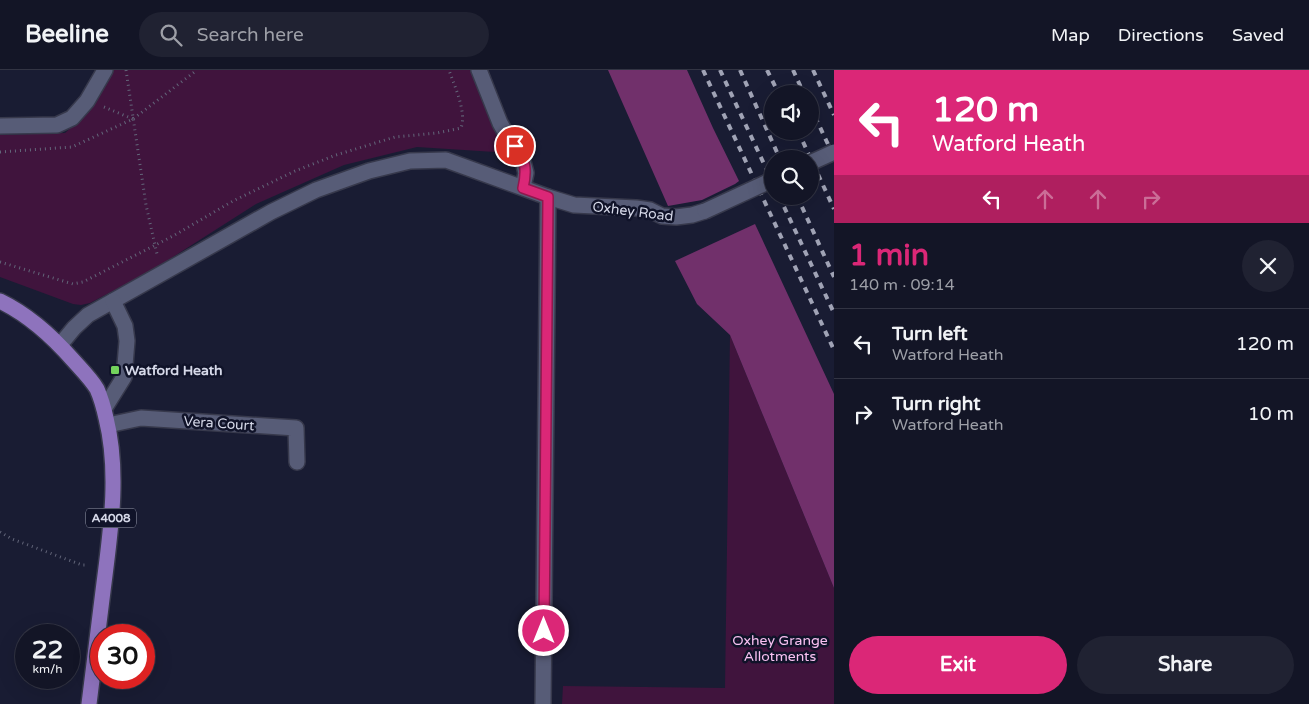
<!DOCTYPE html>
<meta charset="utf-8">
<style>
body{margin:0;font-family:"Varela Round",sans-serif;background:#202232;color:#f1f3f6;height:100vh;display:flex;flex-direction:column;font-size:19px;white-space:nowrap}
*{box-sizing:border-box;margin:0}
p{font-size:16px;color:#9d9fa7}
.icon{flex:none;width:28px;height:28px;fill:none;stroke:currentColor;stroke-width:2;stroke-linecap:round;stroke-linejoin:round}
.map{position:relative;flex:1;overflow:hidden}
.side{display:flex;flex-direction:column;background:#131526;width:475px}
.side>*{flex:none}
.banner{background:#db2777;color:#fff;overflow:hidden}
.tools{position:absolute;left:764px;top:15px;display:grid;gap:10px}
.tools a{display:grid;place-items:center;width:55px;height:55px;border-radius:50%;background:#131526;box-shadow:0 5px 20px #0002,0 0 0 1px #323443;font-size:25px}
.speed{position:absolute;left:15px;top:554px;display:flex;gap:10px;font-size:25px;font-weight:700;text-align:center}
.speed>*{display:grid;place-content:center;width:65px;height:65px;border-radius:50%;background:#131526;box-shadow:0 5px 20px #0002,0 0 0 1px #323443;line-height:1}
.speed small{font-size:12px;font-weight:400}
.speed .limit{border:8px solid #d22;background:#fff;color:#111}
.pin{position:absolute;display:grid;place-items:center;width:42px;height:42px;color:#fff;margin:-21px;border:2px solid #fff;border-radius:50%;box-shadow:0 1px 5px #0007}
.me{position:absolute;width:55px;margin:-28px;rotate:0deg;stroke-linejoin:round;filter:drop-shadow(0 0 4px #0008)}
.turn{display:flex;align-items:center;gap:18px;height:105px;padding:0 15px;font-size:22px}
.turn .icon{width:65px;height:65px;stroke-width:2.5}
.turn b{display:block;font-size:35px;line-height:42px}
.lanes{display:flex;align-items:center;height:48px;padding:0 15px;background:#0003;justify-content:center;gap:25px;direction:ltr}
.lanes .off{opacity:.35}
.round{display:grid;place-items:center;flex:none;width:52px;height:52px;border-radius:26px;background:#202232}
.overview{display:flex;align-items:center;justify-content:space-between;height:85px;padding:0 15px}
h1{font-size:30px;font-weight:700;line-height:38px;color:#db2777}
.button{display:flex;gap:10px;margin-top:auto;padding:10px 15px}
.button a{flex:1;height:58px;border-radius:30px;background:#db2777;color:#fff;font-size:20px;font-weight:700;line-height:58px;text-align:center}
.button a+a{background:#202232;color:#f1f3f6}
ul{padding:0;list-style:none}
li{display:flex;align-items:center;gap:15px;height:70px;padding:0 15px;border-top:1px solid #323443}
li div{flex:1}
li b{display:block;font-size:19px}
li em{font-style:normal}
header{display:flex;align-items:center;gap:30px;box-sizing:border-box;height:70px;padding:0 25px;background:#131526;border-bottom:1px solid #323443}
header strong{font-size:24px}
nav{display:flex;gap:28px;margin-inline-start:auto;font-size:18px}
.search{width:350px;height:45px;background:#202232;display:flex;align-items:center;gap:12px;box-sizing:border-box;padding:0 18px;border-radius:28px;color:#9d9fa7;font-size:19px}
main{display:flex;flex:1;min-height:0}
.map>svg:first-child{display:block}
.green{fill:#40143d}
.forest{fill:#71306b}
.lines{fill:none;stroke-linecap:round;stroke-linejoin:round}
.minor-casing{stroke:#37394c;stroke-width:18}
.major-casing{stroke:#37394c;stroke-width:18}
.path{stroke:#63667a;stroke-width:3;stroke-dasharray:1 4;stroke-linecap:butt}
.minor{stroke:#575c77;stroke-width:15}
.major{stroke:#8e73bd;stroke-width:15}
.rail{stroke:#a0a3b5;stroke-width:4;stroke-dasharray:6 6;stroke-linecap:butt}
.minor-bridge-casing{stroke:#37394c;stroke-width:18;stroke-linecap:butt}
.minor-bridge{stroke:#575c77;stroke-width:15}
.route-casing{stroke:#8e194d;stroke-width:12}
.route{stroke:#db2777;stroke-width:9}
.poi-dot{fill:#73d25c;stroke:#101329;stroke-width:2}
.labels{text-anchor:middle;stroke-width:5;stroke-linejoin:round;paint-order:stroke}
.shield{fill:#101329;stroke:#9b9eaf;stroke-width:1}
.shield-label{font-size:12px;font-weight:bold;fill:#d6d9e9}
.street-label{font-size:14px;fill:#d6d9e9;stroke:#101329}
.poi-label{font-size:14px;font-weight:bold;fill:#d6d9e9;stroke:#101329;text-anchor:start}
.park-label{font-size:14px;fill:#f9c0f1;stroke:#101329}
</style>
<header>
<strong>Beeline</strong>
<div class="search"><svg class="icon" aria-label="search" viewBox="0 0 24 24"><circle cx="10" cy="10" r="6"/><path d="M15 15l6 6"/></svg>Search here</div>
<nav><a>Map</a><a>Directions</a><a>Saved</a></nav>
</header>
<main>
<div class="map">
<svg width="834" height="634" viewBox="0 0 834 634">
<rect width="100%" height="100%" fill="#191c33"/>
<g class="green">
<path d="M112,0h363l28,71 -1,9 -7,2 -78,-5 -73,18 -88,39 -105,67 -61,32 -9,2 -8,-1 -73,-27v-142l65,-2 15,-13z"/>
<path d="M730,265l104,253v116h-272l1,-18 162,2z"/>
</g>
<g class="forest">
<path d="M608,0h79l26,58 26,53 -4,3 -33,16 -34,6z"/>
<path d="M755,154l79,170v194l-104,-253 -33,-31 -22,-43z"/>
</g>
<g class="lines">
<defs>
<g id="minor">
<path d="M479,0l21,53 9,16 12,15 5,19 -3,14"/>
<path d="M0,56l57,-1 15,-7 15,-17 18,-31"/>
<path d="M60,275l14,-17 14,-13 183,-103 45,-22 53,-19 41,-10 36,-1 102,37 26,8 62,3 14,2 12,6 14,1 16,-2 13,-4"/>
<path d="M104,339l20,-32 3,-36 -2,-15 -12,-25"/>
<path d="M108,355l33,-7 155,10 1,34"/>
<path d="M543,634l5,-507"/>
</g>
<path id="major" d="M0,231c29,14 52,35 73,59 8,9 18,19 24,29 4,9 7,20 9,29 14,56 4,117 -3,173 -5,38 -9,75 -14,113"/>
</defs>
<use href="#minor" class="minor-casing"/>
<use href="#major" class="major-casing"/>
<g class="path">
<path d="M126,0l20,135 11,49"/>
<path d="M104,37l29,12"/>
<path d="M0,82l72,-5 61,-28 64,-49"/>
<path d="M0,192l73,22 10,-2 90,-46 60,-35 62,-30 41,-16 59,-18 42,-4 24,-5c6,-16 -7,-43 -12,-58"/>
<path d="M0,462l12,7 70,26h6"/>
</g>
<use href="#minor" class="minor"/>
<use href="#major" class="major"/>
<g class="rail">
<path d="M703,0l131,280"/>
<path d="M720,0l52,111"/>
<path d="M740,0l40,89"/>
<path d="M767,0l12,24"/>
<path d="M793,0l11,24"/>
<path d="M813,0l21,45"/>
<path d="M810,36l24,51"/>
<path d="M798,61l36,78"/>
<path d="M779,126l55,117"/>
<path d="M797,126l37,81"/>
</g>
<defs>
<g id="minor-bridge">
<path d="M810,93l24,-11"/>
<path d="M705,141l67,-31"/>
</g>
</defs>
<use href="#minor-bridge" class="minor-bridge-casing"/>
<use href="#minor-bridge" class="minor-bridge"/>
</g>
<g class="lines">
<defs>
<path id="route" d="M515,76c11,14 12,25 8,42l25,9 -4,434"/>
</defs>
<use href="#route" class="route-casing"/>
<use href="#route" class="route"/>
</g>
<rect class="poi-dot" x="110" y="295" width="10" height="10" rx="2.5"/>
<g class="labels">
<rect class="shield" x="86" y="438.5" width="50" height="19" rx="4"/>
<g class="shield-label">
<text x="111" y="452">A4008</text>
</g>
<g class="street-label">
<text transform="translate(633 141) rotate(7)" y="5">Oxhey Road</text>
<text transform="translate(219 353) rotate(4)" y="5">Vera Court</text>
</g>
<g class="poi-label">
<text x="125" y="305">Watford Heath</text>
</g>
<g class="park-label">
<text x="780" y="575">Oxhey Grange<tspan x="780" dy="16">Allotments</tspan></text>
</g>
</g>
</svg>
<div class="tools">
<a><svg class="icon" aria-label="sound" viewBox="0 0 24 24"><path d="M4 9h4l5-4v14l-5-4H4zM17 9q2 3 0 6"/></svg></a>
<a><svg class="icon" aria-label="search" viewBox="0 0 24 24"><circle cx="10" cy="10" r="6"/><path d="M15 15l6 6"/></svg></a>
</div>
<div class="speed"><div>22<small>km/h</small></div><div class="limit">30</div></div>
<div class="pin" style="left:515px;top:76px;background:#d93025"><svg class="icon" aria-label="arrive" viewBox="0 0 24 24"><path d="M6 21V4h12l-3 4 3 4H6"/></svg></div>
<svg class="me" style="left:544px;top:561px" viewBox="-20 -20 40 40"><circle r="17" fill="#db2777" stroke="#fff" stroke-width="3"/><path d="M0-11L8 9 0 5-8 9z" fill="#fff"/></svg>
</div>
<section class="side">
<div class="banner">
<div class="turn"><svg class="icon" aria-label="left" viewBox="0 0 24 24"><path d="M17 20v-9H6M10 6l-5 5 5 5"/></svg><div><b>120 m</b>Watford Heath</div></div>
<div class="lanes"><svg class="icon" aria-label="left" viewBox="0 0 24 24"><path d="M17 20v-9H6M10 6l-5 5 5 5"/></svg><svg class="icon off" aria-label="ahead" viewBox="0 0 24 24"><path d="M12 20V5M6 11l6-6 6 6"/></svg><svg class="icon off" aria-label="ahead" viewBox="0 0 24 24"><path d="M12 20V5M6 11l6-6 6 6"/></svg><svg class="icon off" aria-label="right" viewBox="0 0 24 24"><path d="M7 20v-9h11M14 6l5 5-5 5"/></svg></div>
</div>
<div class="overview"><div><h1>1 min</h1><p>140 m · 09:14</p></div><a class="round"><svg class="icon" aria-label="close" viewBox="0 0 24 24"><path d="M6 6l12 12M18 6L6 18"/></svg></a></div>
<ul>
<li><svg class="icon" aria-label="left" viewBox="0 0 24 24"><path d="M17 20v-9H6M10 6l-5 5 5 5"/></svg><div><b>Turn left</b><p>Watford Heath</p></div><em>120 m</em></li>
<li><svg class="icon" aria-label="right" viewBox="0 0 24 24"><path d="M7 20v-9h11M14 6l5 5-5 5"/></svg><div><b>Turn right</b><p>Watford Heath</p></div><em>10 m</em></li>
</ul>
<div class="button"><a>Exit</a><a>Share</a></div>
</section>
</main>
